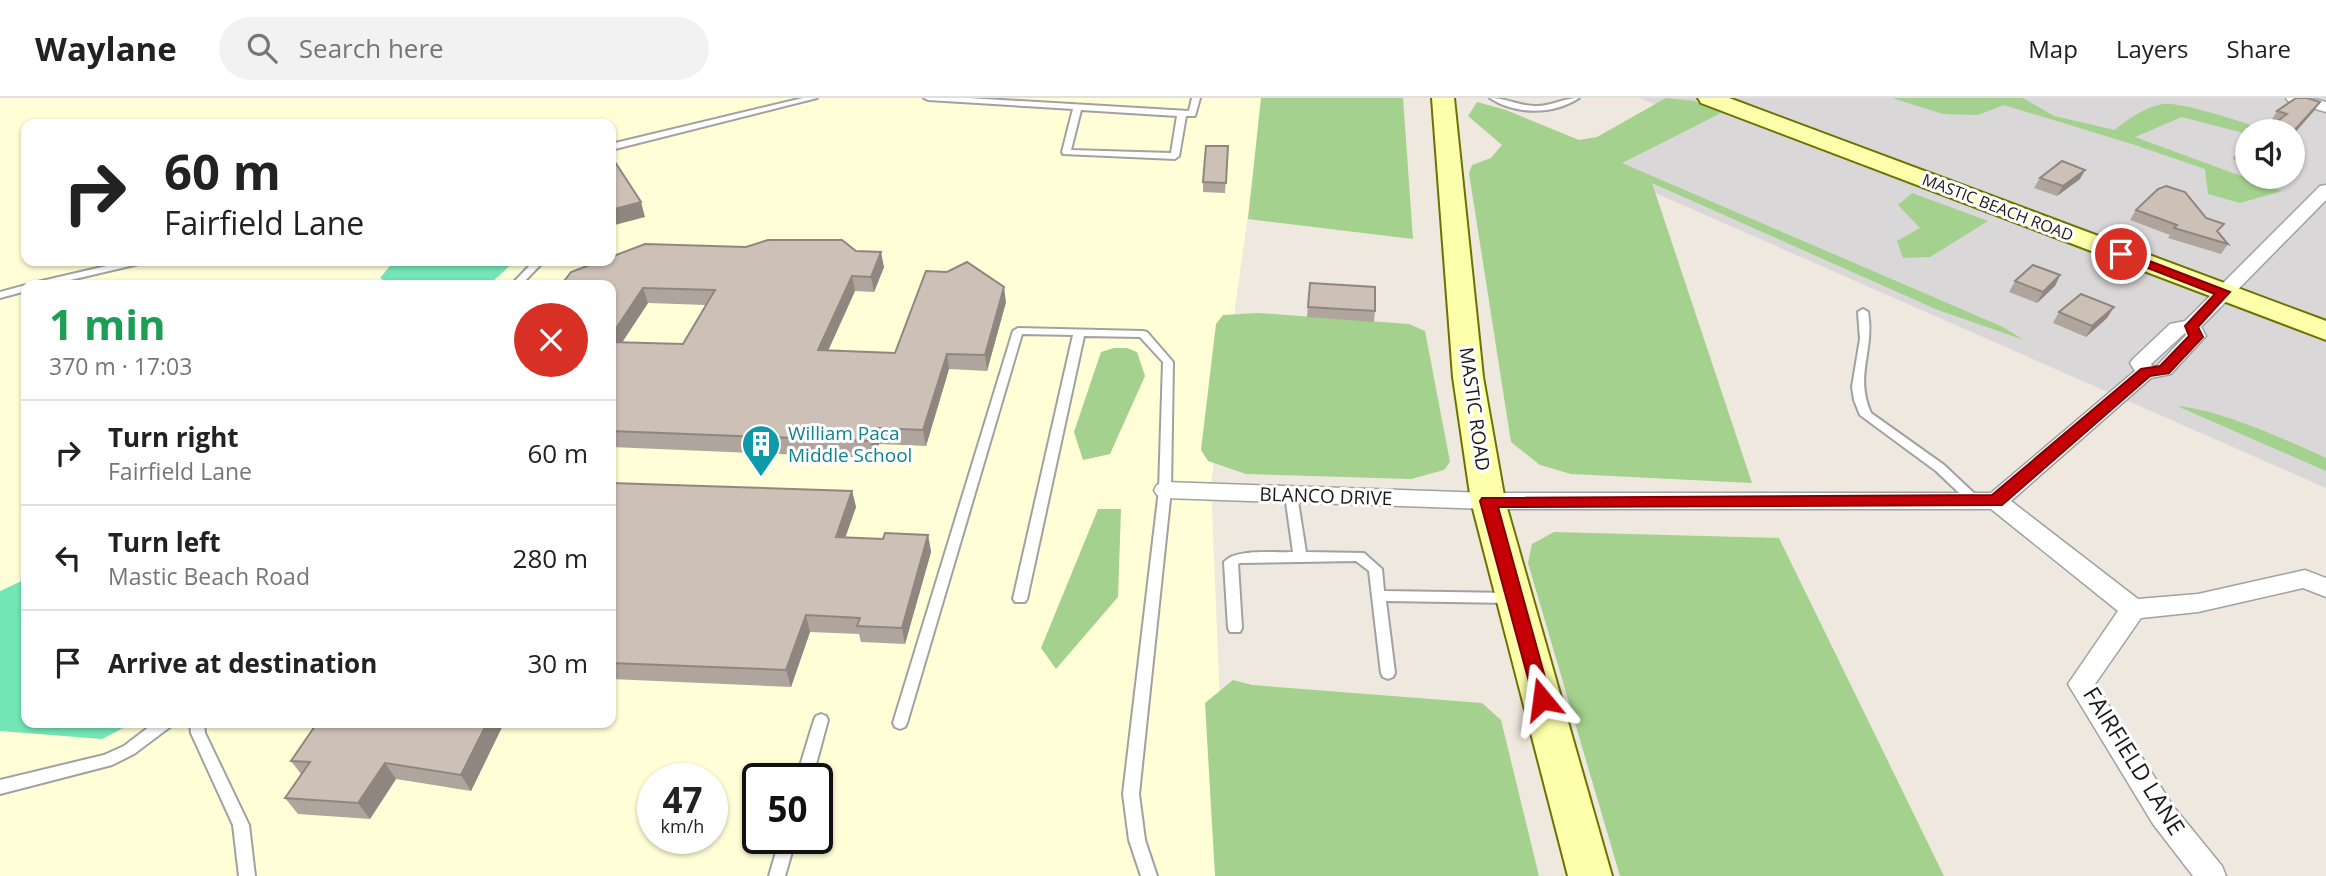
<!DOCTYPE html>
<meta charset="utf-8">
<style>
body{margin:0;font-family:"Open Sans",sans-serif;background:#f2f2f2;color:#222;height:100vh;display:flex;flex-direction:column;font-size:26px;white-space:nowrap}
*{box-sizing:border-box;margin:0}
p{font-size:23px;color:#767676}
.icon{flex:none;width:38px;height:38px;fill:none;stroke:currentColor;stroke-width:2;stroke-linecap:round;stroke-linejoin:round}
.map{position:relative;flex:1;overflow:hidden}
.details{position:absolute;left:21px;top:182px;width:595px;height:448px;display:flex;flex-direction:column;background:#fff;border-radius:14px;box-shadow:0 2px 5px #0004}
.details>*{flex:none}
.banner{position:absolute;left:21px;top:21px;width:595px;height:147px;border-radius:14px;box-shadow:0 2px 5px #0004;background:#fff;color:#222;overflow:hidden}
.tools{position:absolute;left:2235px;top:21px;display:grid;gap:14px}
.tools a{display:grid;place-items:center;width:70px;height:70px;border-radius:50%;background:#fff;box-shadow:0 2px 5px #0004;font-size:35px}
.speed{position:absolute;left:637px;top:665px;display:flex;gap:14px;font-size:35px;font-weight:700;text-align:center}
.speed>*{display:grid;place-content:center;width:91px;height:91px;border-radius:50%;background:#fff;box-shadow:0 2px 5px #0004;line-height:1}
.speed small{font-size:18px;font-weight:400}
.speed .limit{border:4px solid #111;border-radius:10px;background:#fff;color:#111}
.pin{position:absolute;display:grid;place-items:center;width:60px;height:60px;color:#fff;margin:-30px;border:4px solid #fff;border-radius:50%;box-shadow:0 2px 7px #0007}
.me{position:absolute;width:77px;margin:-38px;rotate:344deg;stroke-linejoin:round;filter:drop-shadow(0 0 5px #0008)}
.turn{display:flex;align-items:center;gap:24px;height:147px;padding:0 28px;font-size:32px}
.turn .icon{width:91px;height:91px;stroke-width:2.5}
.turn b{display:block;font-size:49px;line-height:60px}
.round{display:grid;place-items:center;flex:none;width:74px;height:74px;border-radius:37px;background:#f2f2f2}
.head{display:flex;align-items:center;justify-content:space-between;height:119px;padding:0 28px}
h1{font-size:42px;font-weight:700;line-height:52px;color:#1e9e55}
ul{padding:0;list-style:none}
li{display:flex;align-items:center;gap:21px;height:105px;padding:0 28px;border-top:2px solid #e0e0e0}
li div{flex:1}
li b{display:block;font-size:26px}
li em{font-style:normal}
header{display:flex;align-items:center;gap:42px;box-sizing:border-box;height:98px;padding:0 35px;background:#fff;border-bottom:2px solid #e0e0e0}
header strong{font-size:33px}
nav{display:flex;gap:38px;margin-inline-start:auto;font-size:24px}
.search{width:490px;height:63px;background:#f2f2f2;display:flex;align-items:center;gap:18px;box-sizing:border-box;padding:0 24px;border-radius:38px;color:#767676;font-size:26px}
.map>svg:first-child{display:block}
.residential{fill:#d9d7d7;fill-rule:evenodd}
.education{fill:#fffed6;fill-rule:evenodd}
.forest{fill:#a4d18e}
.pitch{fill:#73e6b6}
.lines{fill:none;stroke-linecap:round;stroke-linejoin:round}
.lane-casing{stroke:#a1a1a1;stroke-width:4}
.street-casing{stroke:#a1a1a1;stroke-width:3}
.secondary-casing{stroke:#6a7300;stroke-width:4}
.lane{fill:#fff;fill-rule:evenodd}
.street{fill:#fff;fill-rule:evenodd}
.secondary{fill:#fdffab;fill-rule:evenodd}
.wall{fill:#b0a59d;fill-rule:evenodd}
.shaded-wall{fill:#908680}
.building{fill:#cdc0b7;stroke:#908680;stroke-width:2}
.route{fill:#c50006;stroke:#800004;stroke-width:2}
.labels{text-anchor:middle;stroke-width:6;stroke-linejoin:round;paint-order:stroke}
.far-street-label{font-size:16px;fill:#1a1a1a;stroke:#fff}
.street-label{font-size:19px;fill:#1a1a1a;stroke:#fff}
.culture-label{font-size:19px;fill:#0d838f;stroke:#fff;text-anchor:start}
.near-street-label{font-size:23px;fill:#1a1a1a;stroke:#fff}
</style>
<header>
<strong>Waylane</strong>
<div class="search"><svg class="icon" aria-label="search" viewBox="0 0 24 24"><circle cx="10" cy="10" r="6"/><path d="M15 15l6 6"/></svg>Search here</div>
<nav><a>Map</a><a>Layers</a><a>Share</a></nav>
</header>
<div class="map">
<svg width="2326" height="778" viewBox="0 0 2326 778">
<rect width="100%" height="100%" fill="#eee8de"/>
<path class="residential" d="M1640,0h686v390l-741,-326 84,-51zM2247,33h45v46h-45z"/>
<path class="education" d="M0,0h1264l-53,385 16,393h-1227zM26,26h585v137h-585zM26,187h585v438h-585zM653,681h59v59h-59zM758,681h59v59h-59z"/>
<g class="forest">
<path d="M1261,0h142l10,141 -165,-20z"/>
<path d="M1666,0l28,3 27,12 -99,50 381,164 21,13 -86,-30 -286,-127 100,300 -181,-9 -31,-9 -29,-23 -42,-269 3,-8 19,-7 11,-13 -34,-29 9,-14 29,8 73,30 18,-3z"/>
<path d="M1892,0h131l31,18 61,14c13,-11 30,-23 48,-26 18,-3 85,20 106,27h-22v3l-65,-17 -47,20 147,54 -42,12 -32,-9 -3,-25 -70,-24 -131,-40 -26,10 -35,-1z"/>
<path d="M1912,95l76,28 -58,36 -27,1 -6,-17 23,-13 -22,-23z"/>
<path d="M1258,215l151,11 16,7 25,131 -6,8 -33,9 -165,-5 -38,-13 -7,-11 15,-126 7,-9z"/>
<path d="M1114,250h13l10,4 8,24 -35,78 -27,6 -9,-28 27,-80z"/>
<path d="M2177,308c41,3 110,34 149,52v13z"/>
<path d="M1098,411h23l-3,88 -62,72 -15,-21z"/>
<path d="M1554,434l225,6 165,338h-324l-92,-313 4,-19z"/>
<path d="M1233,582l19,5 230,18 19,17 38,156h-324l-10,-173z"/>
</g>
<g class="pitch">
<path d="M394,163h121l-26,24h-99l-10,-7z"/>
<path d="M26,481v144h107l-31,16 -102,-8v-140z"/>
</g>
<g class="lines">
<defs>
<g id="lane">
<path d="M803,0h14l-206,52v-6z"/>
<path d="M924,0h44l221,13 3,-13h8l-5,18h-9l-7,40 -4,3 -112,-5 -1,-2 11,-43 -145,-9zM1081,12l96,6 -6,37 -100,-3z"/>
<path d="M1490,0c16,0 29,8 45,8 15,1 28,-8 44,-8 -26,17 -63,17 -89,0z"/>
<path d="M128,163h17l-2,2 -94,22h-17l1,-2z"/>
<path d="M534,163h10l-23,24h-10z"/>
<path d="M26,187v6l-26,7v-6z"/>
<path d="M1863,211l5,3c7,38 -14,63 3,101l73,52 35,33 2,3 -2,3h-8l-35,-33 -76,-56 -6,-15 -2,-13 8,-48 -2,-27z"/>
<path d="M1018,230l125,3 4,1 26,30 -2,128 -32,304 6,46 12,36h-16l-12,-36 -6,-46 36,-304 4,-128 -23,-25 -56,-1 -57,263 -2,3h-10l-2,-3 60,-264 -51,-1 -115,389 -2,4 -5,2 -5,-2 -2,-4 120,-392z"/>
<path d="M1291,393l6,4 9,57 58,1 18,16 2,22 127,2 5,2 2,3 -2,3 -5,2 -125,-2 9,72 -2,4 -5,2 -5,-2 -2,-4 -12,-102 -13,-10 -116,2 -2,1 4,64 -2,4h-10l-2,-4 -4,-66c12,-14 51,-9 69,-10l-8,-57z"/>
<path d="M821,616l5,2 2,4 -16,59h-16l18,-59 2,-4z"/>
<path d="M154,625h18l-2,4 -36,27 -22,11 -112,29v-14l104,-25 20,-9z"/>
<path d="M190,625h14l1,10 44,92 6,51h-16l-6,-51 -42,-92z"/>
<path d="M780,740h16l-11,38h-16z"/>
</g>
<g id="street">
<path d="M2286,0h24l16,4v10l-38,-11z"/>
<path d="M2326,87v15l-125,127 5,9 -35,38 -20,4 -140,123 127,98 60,-5 107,-24 21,8v19l-23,-9 -105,24 -57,6 -46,66 78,122 49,60 4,10h-33l-40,-52 -85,-140 50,-73 -127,-102h-503l-323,-11 -8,-3 -3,-5 3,-5 8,-3 323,11h503l144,-122 -5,-8 3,-4 37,-35 15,-3 135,-135zM2185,235l1,2 -29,31h-5l-1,-2z"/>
</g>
<g id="secondary">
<path d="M1432,0h22l29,279 22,124 107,375h-44l-97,-375 -18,-124z"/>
<path d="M1698,0h31l597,223v19l-625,-237z"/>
</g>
</defs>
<use href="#lane" class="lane-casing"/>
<use href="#street" class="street-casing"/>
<use href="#secondary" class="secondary-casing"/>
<use href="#lane" class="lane"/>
<use href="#street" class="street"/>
<use href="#secondary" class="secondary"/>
</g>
<g class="wall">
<path d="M2277,13h37l-38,11 -5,-1z"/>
<path d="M2247,45v20l-14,-4 6,-10z"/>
<path d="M1228,48l-3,47 -22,-1v-10z"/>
<path d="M2040,80l40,1 -23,17 -23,-8z"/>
<path d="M2136,112l83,23 9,11 -7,10 -53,-16 2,-3 -40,-15z"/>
<path d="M856,153l28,16 -10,25 -19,-1 -27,60 67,2 111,-51 -19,69 -38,-2 -23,77 -47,-2 -5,14 -263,-11v-162zM648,205l58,2 -23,39 -61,-2z"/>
<path d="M2060,177l-5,11 -18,17 -28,-11 6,-11z"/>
<path d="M1310,185l65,28 -1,11 -67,-5z"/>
<path d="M2114,209l-7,11 -21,19 -33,-14 6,-11z"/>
<path d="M611,385l241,8 4,16 -11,30 38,2 45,-4 3,17 -26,92 -44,-2 -2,-8 -49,-2 -19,55 -180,-8z"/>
<path d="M504,625l-33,68 -75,-12 -26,40 -72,-5 -13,-16 16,-24 -10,-13z"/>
</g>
<g class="shaded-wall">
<path d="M2320,4l-6,9 -22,25v-3z"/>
<path d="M2085,72l-5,9 -23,17 6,-10z"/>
<path d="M641,104l4,15 -34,9v-16z"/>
<path d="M881,154l3,15 -10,25 -3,-15z"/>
<path d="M2060,177l-5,11 -18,17 6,-11z"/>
<path d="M852,178l3,15 -34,75 -3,-16z"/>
<path d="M1004,189l2,15 -19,69 -2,-16z"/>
<path d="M643,190l5,15 -36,55 -1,-5v-17z"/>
<path d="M2114,209l-7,11 -21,19 6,-11z"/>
<path d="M947,256l2,15 -23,77 -3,-16z"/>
<path d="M876,330l3,16 -5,14 -3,-17z"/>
<path d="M852,393l4,16 -16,46 -4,-16z"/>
<path d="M928,437l3,17 -26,92 -3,-16z"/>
<path d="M806,517l4,17 -19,55 -5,-17z"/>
<path d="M487,625h17l-33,68 -10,-16z"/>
<path d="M385,665l11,16 -26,40 -12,-16z"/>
</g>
<g class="building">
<path d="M2296,0h11l13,4 -28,31v-2h-28l23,-17 -10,-3z"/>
<path d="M2247,45v9l-8,-3z"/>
<path d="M1206,48h22l-2,37 -23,-1z"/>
<path d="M2062,63l23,9 -22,16 -23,-8z"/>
<path d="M615,64l26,40 -30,8v-47z"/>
<path d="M2166,88l19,6 21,26 18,6 -7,7 11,13 -54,-16 3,-3 -41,-15 22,-21z"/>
<path d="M768,142h74l14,11 25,1 -10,25 -19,-1 -34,74 77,3 31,-82 21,1 20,-10 37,25 -19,68 -38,-1 -24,76 -47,-2 -5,13 -260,-10v-89l72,2 32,-54 -72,-2 -32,48v-51h-50l10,-13 29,-11h11v-4l34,-13 101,3z"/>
<path d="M2033,167l27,10 -17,17 -28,-11z"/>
<path d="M1310,185l65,4v24l-67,-4z"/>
<path d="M2081,196l33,13 -22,19 -33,-14z"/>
<path d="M611,385l241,8 -16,46 47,2 2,-6 43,2 -26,93 -45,-2 3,-8 -54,-3 -20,55 -175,-7z"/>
<path d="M317,625h170l-26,52 -76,-12 -27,40 -73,-5 25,-36 -19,-1z"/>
</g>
<path class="route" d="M2121,152l109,42 -32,35 5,10 -2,2 -32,34 -19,3 -148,129 -504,2 53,192 -2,5 -7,2 -7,-2 -55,-203 2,-3 510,-3 149,-126 19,-3 29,-30 -4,-10 30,-32 -98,-38v-5z"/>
<defs>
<symbol id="building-pin" viewBox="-11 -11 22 30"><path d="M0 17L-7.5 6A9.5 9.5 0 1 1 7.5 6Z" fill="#0f9aa8" stroke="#fff"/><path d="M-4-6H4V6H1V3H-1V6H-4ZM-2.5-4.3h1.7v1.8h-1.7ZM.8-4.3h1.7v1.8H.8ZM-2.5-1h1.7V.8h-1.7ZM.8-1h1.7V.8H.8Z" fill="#fff"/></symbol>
</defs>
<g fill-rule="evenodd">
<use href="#building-pin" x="739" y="324" width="44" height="60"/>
</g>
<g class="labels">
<g class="far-street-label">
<text transform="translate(1998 109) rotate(21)" y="6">MASTIC BEACH ROAD</text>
</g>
<g class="street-label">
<text transform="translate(1475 311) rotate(82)" y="7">MASTIC ROAD</text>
<text transform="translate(1326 398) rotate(2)" y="7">BLANCO DRIVE</text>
</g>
<g class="culture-label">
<text x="788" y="342">William Paca<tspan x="788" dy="22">Middle School</tspan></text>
</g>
<g class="near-street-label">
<text transform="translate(2134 663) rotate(58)" y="8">FAIRFIELD LANE</text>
</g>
</g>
</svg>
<div class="tools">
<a><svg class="icon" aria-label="sound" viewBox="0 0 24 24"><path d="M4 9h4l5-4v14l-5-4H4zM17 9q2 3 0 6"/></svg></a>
</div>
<div class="speed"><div>47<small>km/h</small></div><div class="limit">50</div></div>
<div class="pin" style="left:2121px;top:156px;background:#d93025"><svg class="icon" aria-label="arrive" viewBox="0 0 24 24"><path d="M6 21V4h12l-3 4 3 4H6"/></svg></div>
<svg class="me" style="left:1542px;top:601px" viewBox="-20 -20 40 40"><path d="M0-17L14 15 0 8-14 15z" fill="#c50006" stroke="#fff" stroke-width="4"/></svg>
<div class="banner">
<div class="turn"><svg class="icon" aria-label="right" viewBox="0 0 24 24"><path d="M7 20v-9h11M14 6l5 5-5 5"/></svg><div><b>60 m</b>Fairfield Lane</div></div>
</div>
<section class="details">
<div class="head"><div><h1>1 min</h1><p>370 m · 17:03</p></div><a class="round" style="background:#d93025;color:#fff"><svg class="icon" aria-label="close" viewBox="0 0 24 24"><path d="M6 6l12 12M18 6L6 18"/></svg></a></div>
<ul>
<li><svg class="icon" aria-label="right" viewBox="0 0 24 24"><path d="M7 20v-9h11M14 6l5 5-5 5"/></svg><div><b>Turn right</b><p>Fairfield Lane</p></div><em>60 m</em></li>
<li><svg class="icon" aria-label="left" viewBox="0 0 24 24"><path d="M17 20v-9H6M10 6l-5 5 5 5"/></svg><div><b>Turn left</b><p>Mastic Beach Road</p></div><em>280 m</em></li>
<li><svg class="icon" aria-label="arrive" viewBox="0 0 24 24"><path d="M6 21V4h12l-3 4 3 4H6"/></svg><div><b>Arrive at destination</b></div><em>30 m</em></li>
</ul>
</section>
</div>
